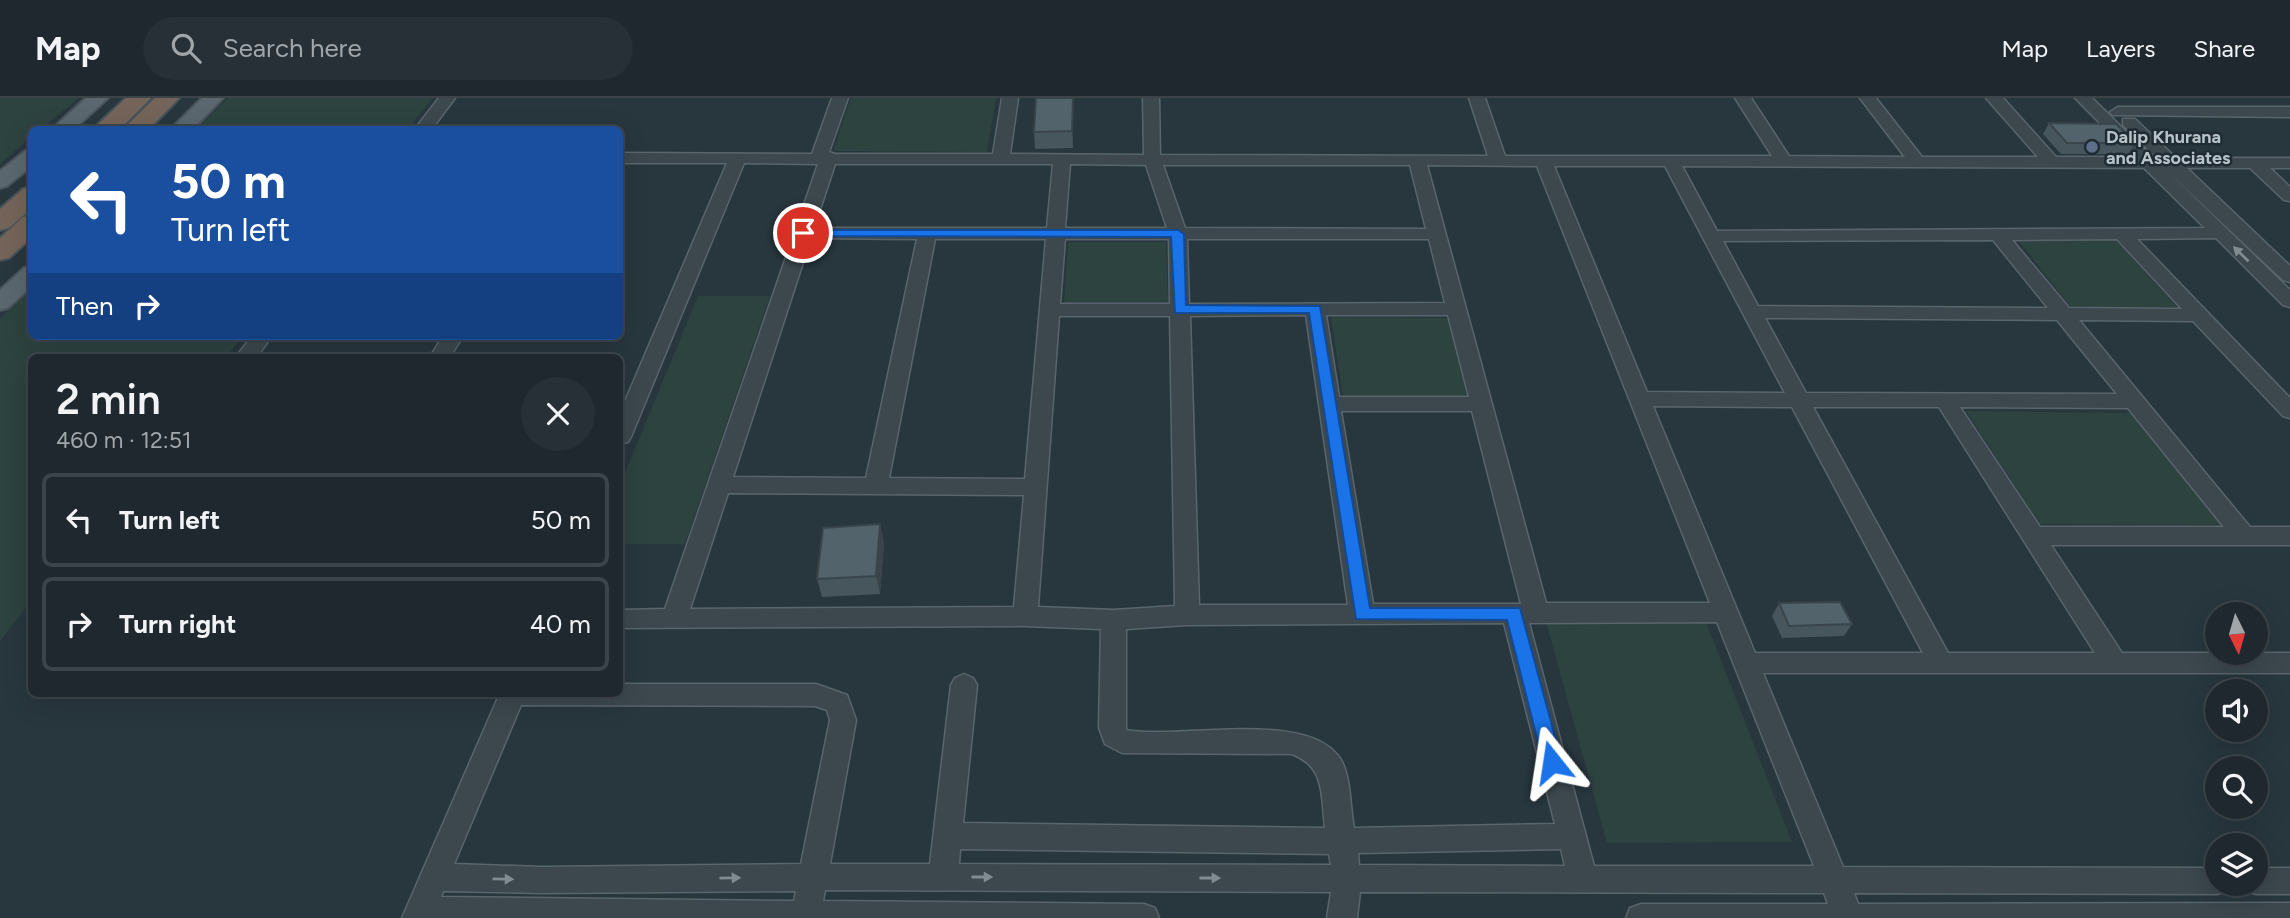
<!DOCTYPE html>
<meta charset="utf-8">
<style>
body{margin:0;font-family:Figtree,sans-serif;background:#263036;color:#f1f3f6;height:100vh;display:flex;flex-direction:column;font-size:26px;white-space:nowrap}
*{box-sizing:border-box;margin:0}
p{font-size:23px;color:#a1a6aa}
.icon{flex:none;width:38px;height:38px;fill:none;stroke:currentColor;stroke-width:2;stroke-linecap:round;stroke-linejoin:round}
.map{position:relative;flex:1;overflow:hidden}
.side{position:absolute;left:28px;top:256px;width:595px;height:343px;display:flex;flex-direction:column;background:#1e282e;border-radius:10px;box-shadow:0 7px 28px #0002,0 0 0 2px #3c444a}
.side>*{flex:none}
.guide{position:absolute;left:28px;top:28px;width:595px;height:214px;border-radius:10px;box-shadow:0 7px 28px #0002,0 0 0 2px #3c444a;background:#1a4fa0;color:#fff;overflow:hidden}
.needle{width:46px;rotate:175deg}
.buttons{position:absolute;left:2205px;top:504px;display:grid;gap:14px}
.buttons a{display:grid;place-items:center;width:63px;height:63px;border-radius:50%;background:#1e282e;box-shadow:0 7px 28px #0002,0 0 0 2px #3c444a;font-size:35px}
.pin{position:absolute;display:grid;place-items:center;width:60px;height:60px;color:#fff;margin:-30px;border:4px solid #fff;border-radius:50%;box-shadow:0 2px 7px #0007}
.me{position:absolute;width:77px;margin:-38px;rotate:345deg;stroke-linejoin:round;filter:drop-shadow(0 0 5px #0008)}
.turn{display:flex;align-items:center;gap:24px;height:147px;padding:0 28px;font-size:32px}
.turn .icon{width:91px;height:91px;stroke-width:2.5}
.turn b{display:block;font-size:49px;line-height:60px}
.then{display:flex;align-items:center;height:66px;padding:0 28px;background:#0003;gap:14px;font-size:26px}
.round{display:grid;place-items:center;flex:none;width:74px;height:74px;border-radius:37px;background:#263036}
.overview{display:flex;align-items:center;justify-content:space-between;height:119px;padding:0 28px}
h1{font-size:42px;font-weight:600;line-height:52px}
ul{padding:0;list-style:none}
li{display:flex;align-items:center;gap:21px;height:94px;margin:0 14px 10px;padding:0 14px;border:4px solid #3c444a;border-radius:10px}
li div{flex:1}
li b{display:block;font-size:26px}
li em{font-style:normal}
header{display:flex;align-items:center;gap:42px;box-sizing:border-box;height:98px;padding:0 35px;background:#1e282e;border-bottom:2px solid #3c444a}
header strong{font-size:33px}
nav{display:flex;gap:38px;margin-inline-start:auto;font-size:24px}
.search{width:490px;height:63px;background:#263036;display:flex;align-items:center;gap:18px;box-sizing:border-box;padding:0 24px;border-radius:38px;color:#a1a6aa;font-size:26px}
.map>svg:first-child{display:block}
.green{fill:#2d433f}
.lines{fill:none;stroke-linecap:round;stroke-linejoin:round}
.minor-casing{stroke:#59656c;stroke-width:3}
.major-casing{stroke:#48535a;stroke-width:4}
.highway-casing{stroke:#465259;stroke-width:4}
.minor{fill:#3c474e;fill-rule:evenodd}
.major{fill:#5a676e;fill-rule:evenodd}
.highway{fill:#746459;fill-rule:evenodd}
.wall{fill:#47555c}
.shaded-wall{fill:#3a454b}
.building{fill:#53636b;stroke:#3a454b;stroke-width:2}
.oneway{fill:#808b92}
.route{fill:#1a73e8;stroke:#114b97;stroke-width:2}
.service-dot{fill:#5c6f8a;stroke:#202c34;stroke-width:2.5}
.labels{text-anchor:middle;stroke-width:5;stroke-linejoin:round;paint-order:stroke}
.far-poi-label{font-size:18px;font-weight:bold;fill:#b8c2c9;stroke:#202c34;text-anchor:start}
</style>
<header>
<strong>Map</strong>
<div class="search"><svg class="icon" aria-label="search" viewBox="0 0 24 24"><circle cx="10" cy="10" r="6"/><path d="M15 15l6 6"/></svg>Search here</div>
<nav><a>Map</a><a>Layers</a><a>Share</a></nav>
</header>
<div class="map">
<svg width="2290" height="820" viewBox="0 0 2290 820">
<rect width="100%" height="100%" fill="#28363e"/>
<g class="green">
<path d="M0,0h79l-38,31 -9,1 -1,7 -31,27z"/>
<path d="M228,0h205l-25,31h-212z"/>
<path d="M851,0h145l-9,54 -154,-1z"/>
<path d="M2017,141l99,1 61,67h-106z"/>
<path d="M1068,144h98l2,61 -104,1z"/>
<path d="M31,190l1,48h211l-17,21h-194l-1,244 -31,40v-322z"/>
<path d="M698,198h72l-85,248h-65v-59z"/>
<path d="M1331,219l118,1 20,80 -126,-1z"/>
<path d="M1966,313l167,2 88,112 -181,-1z"/>
<path d="M1546,524h160l86,220 -185,1z"/>
</g>
<g class="lines">
<defs>
<g id="minor">
<path d="M439,0h16l-24,32h-17z"/>
<path d="M832,0h16l-19,54 6,2h158l9,-56h16l-8,56 134,1 -1,-57h16l1,57 328,1 -19,-58h16l20,58h267l-37,-58h16l38,58 116,1 -45,-59h16l46,59h116l-52,-59h17l53,59h78l-59,-59h17l61,60h4l-34,-33v-6h12l41,39h114v10h-20l20,19v14l-6,-1 -34,-32h-63l103,98v16l-7,-2 -119,-112 126,122v17l-7,-2 -67,-67 -79,1 153,159v20l-7,-2 -90,-95 -114,-1 171,207h40v18h-239l71,108h168v20h-527l80,194 374,1v16h13l-3,7 -10,3 -363,-1 4,11 432,-1v15h-664l4,-10 11,-4h187l-4,-11 -464,-1 -3,26h-30l4,-26 -506,-2 -2,11 321,3 11,4 4,10h-757l98,-225h120v-9h196l31,11 9,25 -26,144h100l21,-179 4,-7 9,-4 9,4 4,7 -14,138 362,5c-4,-32 1,-61 -33,-74l-170,-1 -17,-9 -6,-16 2,-99 -76,-3 -405,2v-18l45,-1 153,-445 -74,-1 -113,274 -3,5 -8,2v-31l107,-250h-107v-10l192,1zM835,66h218l-6,64h-233zM1070,66l76,1 21,63h-102zM1163,67h247l16,64 -241,-1zM1427,67l110,1 173,437h-164zM1554,68h111l120,227 -138,-1zM1682,68l462,2 61,60 -488,3zM811,140l106,1 -51,239 -133,-1zM935,141h111l-21,240 -136,-1zM1065,141h104l1,65h-110zM1187,141h242l16,64 -256,1zM2117,141l65,70 -113,-1 -57,-68zM1993,142l55,68 -290,-2 -35,-65zM1306,217l42,290h-149l-9,-289zM1326,217h122l21,82h-130zM1059,218h111l5,290 -61,4 -76,-3zM1765,220l292,2 60,74 -311,-1zM1653,308l139,1 131,246h-168zM1813,309h126l156,246h-147zM1960,309l168,1 96,119h-184zM1341,313h131l49,193h-148zM728,395l296,2 -10,112 -324,2zM1717,524l97,244h-220l-65,-243zM1504,525l51,201 -201,4c-4,-20 -3,-51 -13,-68 -31,-52 -163,-20 -215,-30v-101l61,-4zM521,607l294,1 12,4 3,10 -29,144 -259,3 -88,-3zM960,751l369,5 2,11 -372,-1zM1561,751l4,17 -206,-1 -1,-12zM443,793l99,2 254,-2 -2,10 -353,-4z"/>
<path d="M2118,9h172v10l-178,-2 -2,-3z"/>
<path d="M252,238h20l-15,21h-21z"/>
<path d="M443,238h20l-13,21h-20z"/>
<path d="M2256,770h34v26h-34l-10,-3 -3,-7h13z"/>
</g>
<g id="major">
<path d="M86,0h22l-35,32h-22z"/>
<path d="M202,0h21l-31,32h-22z"/>
<path d="M32,51v17l-25,20 -7,2v-17l25,-20z"/>
<path d="M32,168v20l-24,22 -8,2v-20l24,-22z"/>
</g>
<g id="highway">
<path d="M126,0h25l-32,32h-27z"/>
<path d="M155,0h24l-31,32h-26z"/>
<path d="M32,89v21l-23,20 -9,2v-21l23,-20z"/>
<path d="M32,117v22l-23,21 -9,2v-22l23,-21z"/>
</g>
</defs>
<use href="#minor" class="minor-casing"/>
<use href="#major" class="major-casing"/>
<use href="#highway" class="highway-casing"/>
<use href="#minor" class="minor"/>
<use href="#major" class="major"/>
<use href="#highway" class="highway"/>
</g>
<g class="wall">
<path d="M1073,14v36l-38,1 -1,-17z"/>
<path d="M2049,25l86,20 -7,11h-67l-18,-20z"/>
<path d="M884,444l-4,52 -58,3 -5,-18z"/>
<path d="M1779,505l73,21 -8,12 -62,2 -10,-22z"/>
</g>
<g class="shaded-wall">
<path d="M1073,0v50l-1,-17z"/>
<path d="M880,426l4,18 -4,52 -4,-18z"/>
</g>
<g class="building">
<path d="M1036,0h37l-1,33 -38,1z"/>
<path d="M2049,25l67,1 19,19h-68z"/>
<path d="M880,426l-4,52 -59,3 6,-51z"/>
<path d="M1840,504l12,22 -63,2 -10,-23z"/>
</g>
<defs><path id="oneway-solid" d="M-6-.8H1V-3.2L6.5 0L1 3.2V.8H-6Z" transform="scale(1.75)"/></defs>
<g class="oneway">
<use href="#oneway-solid" transform="translate(2241 156) rotate(-136)"/>
<use href="#oneway-solid" transform="translate(982 779)"/>
<use href="#oneway-solid" transform="translate(730 780) rotate(-1)"/>
<use href="#oneway-solid" transform="translate(1210 780)"/>
<use href="#oneway-solid" transform="translate(503 781) rotate(1)"/>
</g>
<path class="route" d="M803,132h375l6,4 2,71 134,1 50,302h150l42,154 -3,5h-13l-3,-5 -36,-142 -151,-1 -47,-306h-134l-4,-76 -372,-1 -2,-3z"/>
<circle class="service-dot" cx="2092" cy="49" r="7"/>
<g class="labels">
<g class="far-poi-label">
<text x="2106" y="45">Dalip Khurana<tspan x="2106" dy="21">and Associates</tspan></text>
</g>
</g>
</svg>
<div class="buttons">
<a><svg class="needle" viewBox="-14 -14 28 28"><path d="M0-13l5 13h-10z" fill="#e53935"/><path d="M0 13l5-13h-10z" fill="#a1a6aa"/></svg></a>
<a><svg class="icon" aria-label="sound" viewBox="0 0 24 24"><path d="M4 9h4l5-4v14l-5-4H4zM17 9q2 3 0 6"/></svg></a>
<a><svg class="icon" aria-label="search" viewBox="0 0 24 24"><circle cx="10" cy="10" r="6"/><path d="M15 15l6 6"/></svg></a>
<a><svg class="icon" aria-label="layers" viewBox="0 0 24 24"><path d="M12 4l9 5-9 5-9-5zM3 14l9 5 9-5"/></svg></a>
</div>
<div class="pin" style="left:803px;top:135px;background:#d93025"><svg class="icon" aria-label="arrive" viewBox="0 0 24 24"><path d="M6 21V4h12l-3 4 3 4H6"/></svg></div>
<svg class="me" style="left:1552px;top:664px" viewBox="-20 -20 40 40"><path d="M0-17L14 15 0 8-14 15z" fill="#1a73e8" stroke="#fff" stroke-width="4"/></svg>
<div class="guide">
<div class="turn"><svg class="icon" aria-label="left" viewBox="0 0 24 24"><path d="M17 20v-9H6M10 6l-5 5 5 5"/></svg><div><b>50 m</b>Turn left</div></div>
<div class="then">Then<svg class="icon" aria-label="right" viewBox="0 0 24 24"><path d="M7 20v-9h11M14 6l5 5-5 5"/></svg></div>
</div>
<section class="side">
<div class="overview"><div><h1>2 min</h1><p>460 m · 12:51</p></div><a class="round"><svg class="icon" aria-label="close" viewBox="0 0 24 24"><path d="M6 6l12 12M18 6L6 18"/></svg></a></div>
<ul>
<li><svg class="icon" aria-label="left" viewBox="0 0 24 24"><path d="M17 20v-9H6M10 6l-5 5 5 5"/></svg><div><b>Turn left</b></div><em>50 m</em></li>
<li><svg class="icon" aria-label="right" viewBox="0 0 24 24"><path d="M7 20v-9h11M14 6l5 5-5 5"/></svg><div><b>Turn right</b></div><em>40 m</em></li>
</ul>
</section>
</div>
